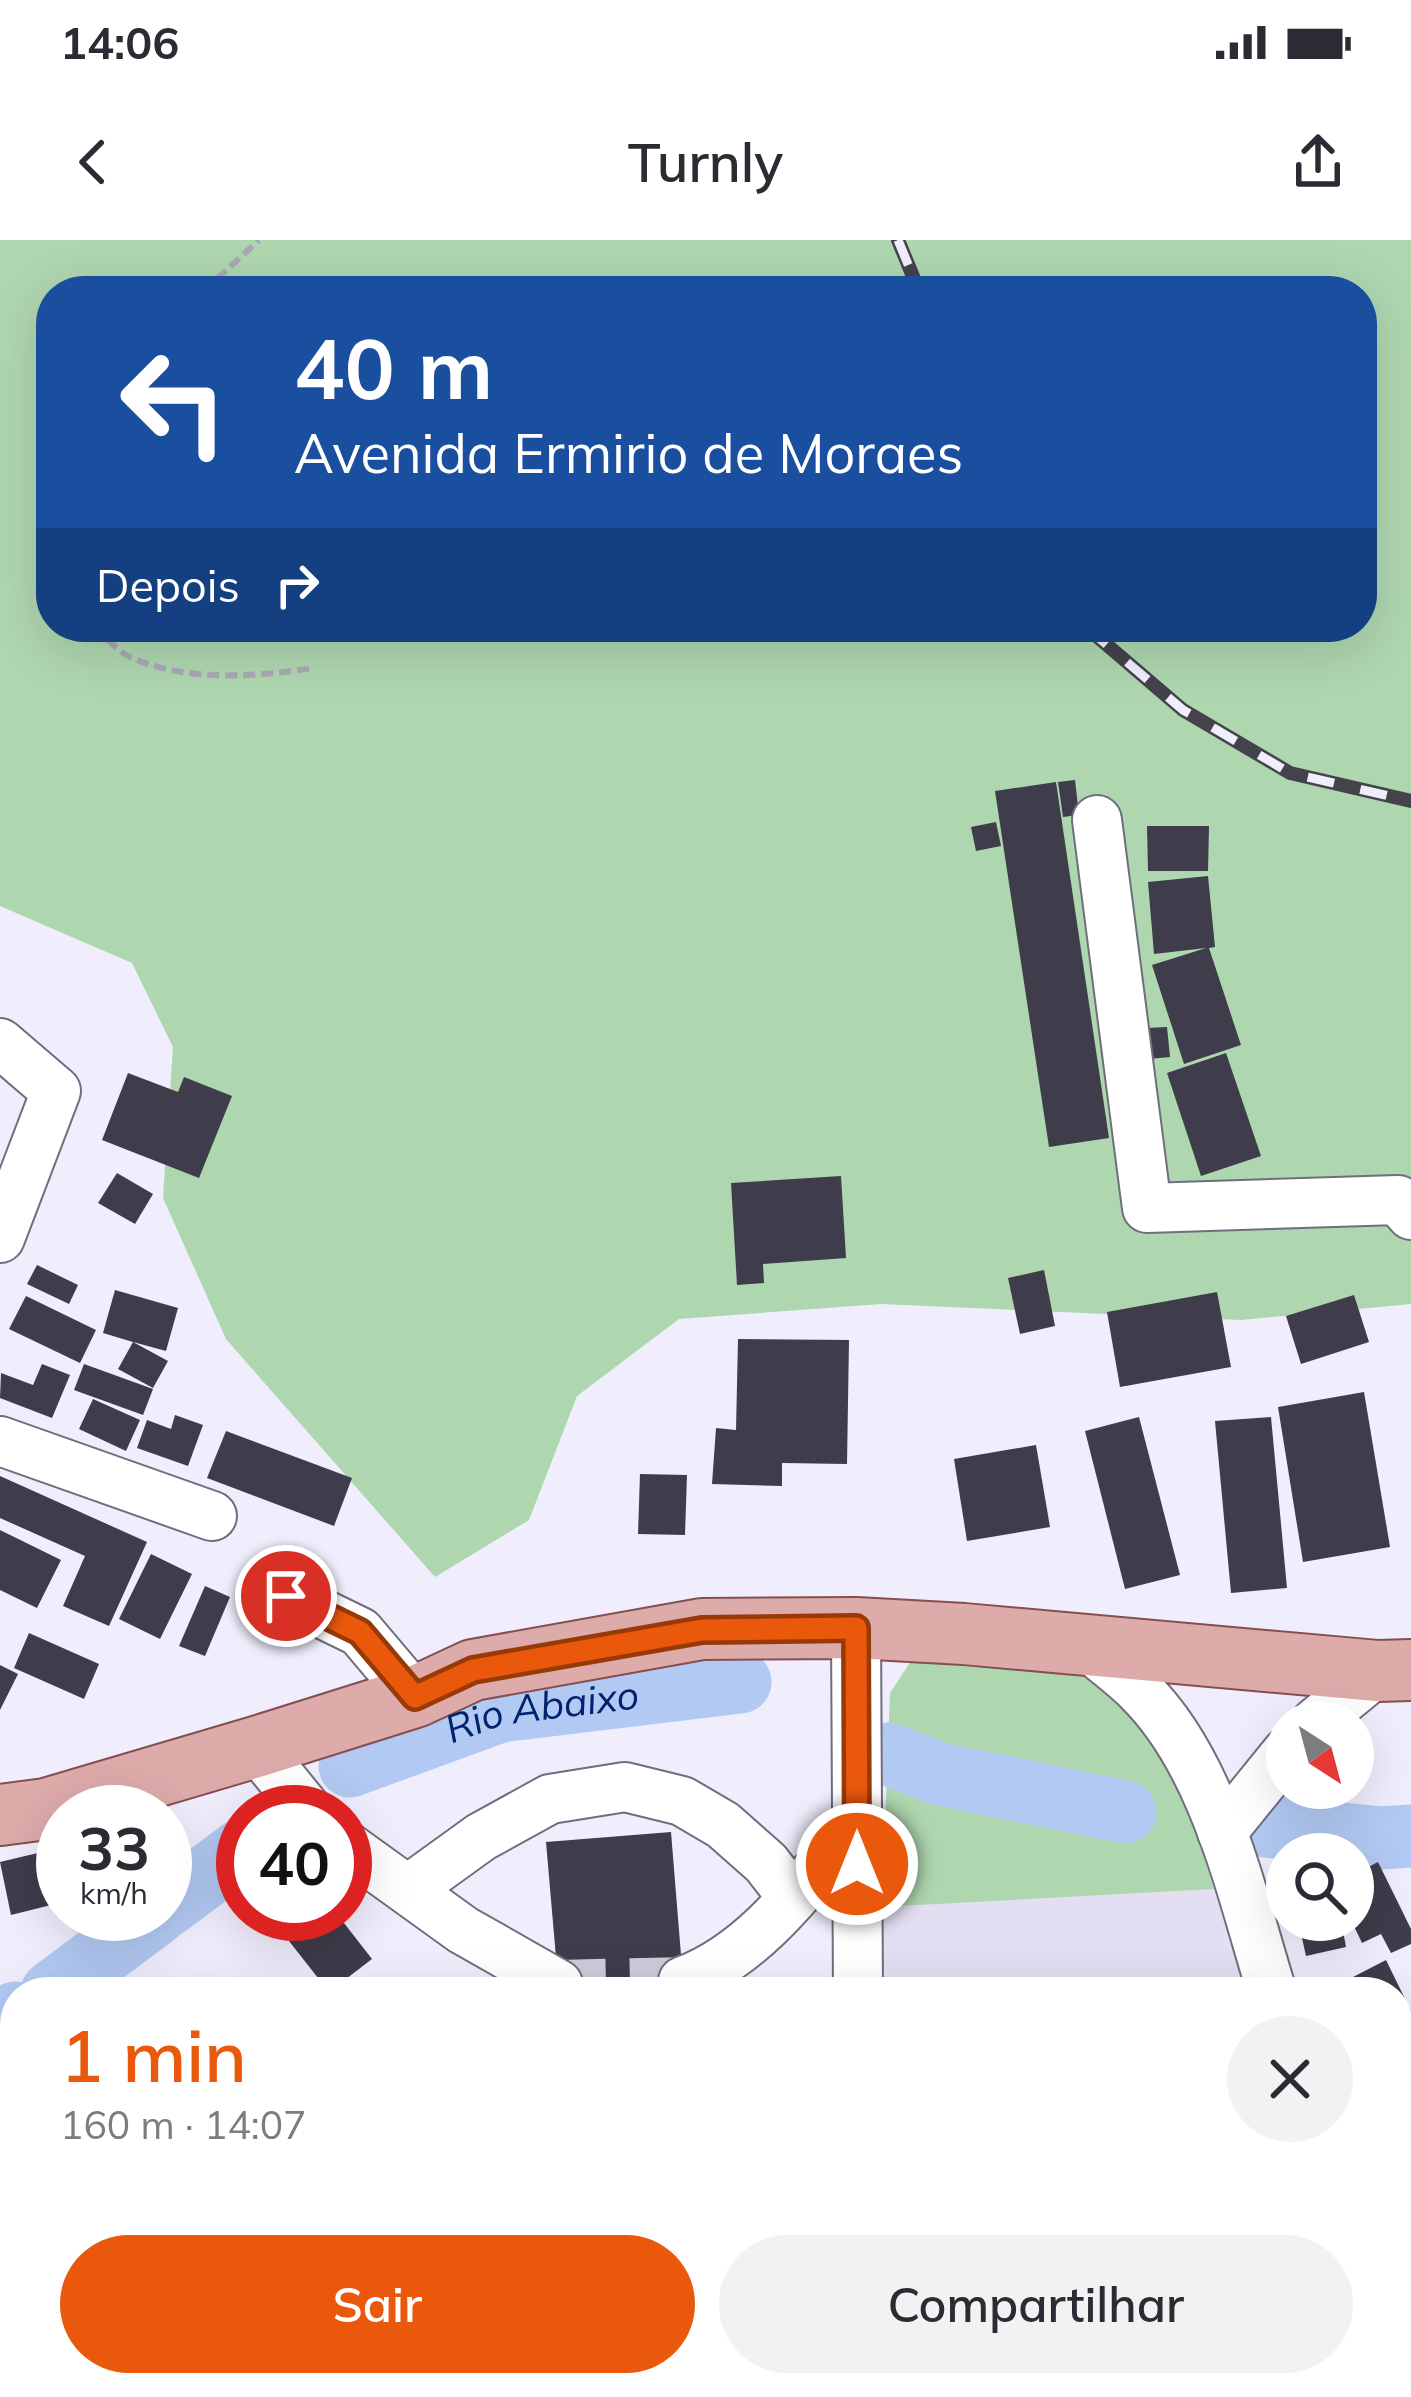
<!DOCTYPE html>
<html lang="pt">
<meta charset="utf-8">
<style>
body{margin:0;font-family:Mulish,sans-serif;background:#f2f2f3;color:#2b2b33;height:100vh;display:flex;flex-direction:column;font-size:45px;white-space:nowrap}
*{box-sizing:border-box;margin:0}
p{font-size:39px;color:#7c7c81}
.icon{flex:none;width:66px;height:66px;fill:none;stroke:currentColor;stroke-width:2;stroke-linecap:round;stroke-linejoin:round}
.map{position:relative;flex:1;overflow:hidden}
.panel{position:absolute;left:0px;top:1737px;width:1413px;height:420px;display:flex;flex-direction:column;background:#fff;border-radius:48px 48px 0 0;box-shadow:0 12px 48px #0002}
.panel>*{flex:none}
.guide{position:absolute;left:36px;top:36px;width:1341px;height:366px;border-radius:48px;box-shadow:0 12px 48px #0002;background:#1a4fa0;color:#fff;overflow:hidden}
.needle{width:78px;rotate:144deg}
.buttons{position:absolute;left:1266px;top:1461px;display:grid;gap:24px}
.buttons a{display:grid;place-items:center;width:108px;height:108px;border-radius:50%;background:#fff;box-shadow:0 12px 48px #0002;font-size:60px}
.speed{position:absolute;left:36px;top:1545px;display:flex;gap:24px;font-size:60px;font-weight:700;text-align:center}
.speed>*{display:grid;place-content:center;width:156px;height:156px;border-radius:50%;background:#fff;box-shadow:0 12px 48px #0002;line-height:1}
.speed small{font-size:30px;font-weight:400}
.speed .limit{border:18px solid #d22;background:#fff;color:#111}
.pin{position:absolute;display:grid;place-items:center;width:102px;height:102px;color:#fff;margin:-51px;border:6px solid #fff;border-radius:50%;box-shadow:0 3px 12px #0007}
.me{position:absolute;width:132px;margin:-66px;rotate:0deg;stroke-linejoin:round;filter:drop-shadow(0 0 9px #0008)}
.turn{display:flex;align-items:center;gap:42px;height:252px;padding:0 60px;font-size:54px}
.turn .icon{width:156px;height:156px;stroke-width:2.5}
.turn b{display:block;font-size:84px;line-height:102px}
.then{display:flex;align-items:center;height:114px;padding:0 60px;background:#0003;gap:24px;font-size:45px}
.round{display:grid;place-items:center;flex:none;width:126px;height:126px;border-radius:63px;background:#f2f2f3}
.summary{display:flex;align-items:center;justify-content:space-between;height:204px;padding:0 60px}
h1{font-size:72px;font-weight:600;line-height:90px;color:#ea580c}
.action{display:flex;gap:24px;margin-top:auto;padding:24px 60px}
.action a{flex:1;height:138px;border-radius:72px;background:#ea580c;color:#fff;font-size:48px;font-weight:600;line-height:138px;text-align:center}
.action a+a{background:#f2f2f3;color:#2b2b33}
.status{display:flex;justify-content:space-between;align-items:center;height:84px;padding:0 60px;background:#fff;direction:ltr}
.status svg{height:33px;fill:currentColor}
header{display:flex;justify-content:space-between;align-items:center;height:156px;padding:0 60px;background:#fff;font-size:54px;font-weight:600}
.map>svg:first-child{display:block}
.education{fill:#e4def2}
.green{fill:#aed6af;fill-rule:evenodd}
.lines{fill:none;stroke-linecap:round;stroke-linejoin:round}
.river{stroke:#b2c9f3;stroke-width:63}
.building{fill:#3f3c4b}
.minor-tunnel{stroke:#cecbd9;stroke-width:48;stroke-dasharray:48 24;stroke-linecap:butt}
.minor-casing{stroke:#706e7e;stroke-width:52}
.major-casing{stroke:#854f50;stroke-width:64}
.path{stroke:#a9a7b3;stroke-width:6;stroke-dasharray:12 6;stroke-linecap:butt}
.minor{stroke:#fff;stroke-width:48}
.major{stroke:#ddabaa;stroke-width:60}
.rail-casing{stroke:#44424a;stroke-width:14}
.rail{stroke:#f0edfc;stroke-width:9;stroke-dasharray:27;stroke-linecap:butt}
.route-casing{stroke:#983908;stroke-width:30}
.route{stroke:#ea580c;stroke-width:21}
.labels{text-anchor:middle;stroke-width:12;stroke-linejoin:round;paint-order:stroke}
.water-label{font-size:39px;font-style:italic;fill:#01236e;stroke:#f0edfc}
</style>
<div class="status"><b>14:06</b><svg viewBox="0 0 49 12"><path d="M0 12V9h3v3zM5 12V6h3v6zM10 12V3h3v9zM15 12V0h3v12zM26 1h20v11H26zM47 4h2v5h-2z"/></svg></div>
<header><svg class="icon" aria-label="back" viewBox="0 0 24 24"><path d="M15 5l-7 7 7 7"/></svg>Turnly<svg class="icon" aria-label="share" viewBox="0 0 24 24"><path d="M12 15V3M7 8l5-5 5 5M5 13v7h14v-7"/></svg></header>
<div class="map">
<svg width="1411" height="2157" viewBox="0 0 1411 2157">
<rect width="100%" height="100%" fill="#f0edfc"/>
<g class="education">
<path d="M1214,1649l32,103h-362l-2,-85z"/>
<path d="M1159,2142h207l5,15h-186z"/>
</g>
<g class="green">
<path d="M0,0h1411v1064l-170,16 -360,-16 -202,15 -102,77 -48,124 -94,57 -209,-238 -63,-141 10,-151 -41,-84 -132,-57zM51,51h1311v336h-1311z"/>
<path d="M911,1421l168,7 31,24 63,71 41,126 -332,18 8,-214z"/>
<path d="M15,2000v142h1144l26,15h-1185v-155z"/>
</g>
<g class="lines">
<g class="river">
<path d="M888,1514l52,20 185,38"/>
<path id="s1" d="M350,1526l150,-55 240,-29"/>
<path d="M1265,1586l116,12 30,-2"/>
<path d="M165,1667l78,-58"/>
<path d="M52,1752l104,-78"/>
<path d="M0,1781l15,-8"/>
</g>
</g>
<g class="building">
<path d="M1075,540l4,35 -16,2 -5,-35z"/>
<path d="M1056,542l53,356 -60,9 -54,-356z"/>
<path d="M996,582l5,24 -25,5 -5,-24z"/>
<path d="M1147,586h62l-1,45h-60z"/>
<path d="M1208,636l7,71 -6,1 32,97 -57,19 -32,-99 54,-17 -52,6 -6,-72z"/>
<path d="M1167,787l3,30 -21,2 -3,-31z"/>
<path d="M1226,813l35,103 -60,20 -34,-103z"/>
<path d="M128,833l50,19 6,-15 48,19 -33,82 -97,-38z"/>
<path d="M117,933l36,21 -18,30 -37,-21z"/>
<path d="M841,936l5,82 -83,6 1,19 -27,2 -6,-102z"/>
<path d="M37,1025l41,20 -9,19 -42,-20z"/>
<path d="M1044,1030l11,56 -35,8 -12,-56z"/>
<path d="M115,1050l63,18 -12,43 -33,-9 35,19 -15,27 -35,-19 15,-27 -30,-9z"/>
<path d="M1217,1052l14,75 -111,20 -13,-75z"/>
<path d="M1354,1055l15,47 -68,22 -15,-48z"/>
<path d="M26,1056l70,34 -16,33 -71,-34z"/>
<path d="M738,1099l111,1 -2,124 -65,-1v23l-70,-2 4,-56 20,2z"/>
<path d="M42,1124l28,11 -18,43 -52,-20 1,-25 32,12z"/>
<path d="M84,1124l69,25 -10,26 -69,-25z"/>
<path d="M1364,1152l26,155 -87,15 -25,-155z"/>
<path d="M93,1159l47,21 -14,31 -47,-22z"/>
<path d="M175,1175l28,10 -15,41 -51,-18 10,-28 24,9z"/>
<path d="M1139,1177l41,158 -55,14 -40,-158z"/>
<path d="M1271,1177l16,171 -56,5 -16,-172z"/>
<path d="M226,1191l126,47 -18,48 -127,-48z"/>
<path d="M1036,1205l14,82 -83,14 -13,-82z"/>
<path d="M640,1234l47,1 -2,60 -47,-1z"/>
<path d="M0,1236l147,66 -38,84 -46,-20 22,-50 -85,-38z"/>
<path d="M0,1290l61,30 -24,48 -37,-18z"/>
<path d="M151,1314l41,20 -32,65 -41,-20z"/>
<path d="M205,1346l25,11 -25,59 -26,-10z"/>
<path d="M29,1393l70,31 -15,35 -70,-31z"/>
<path d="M0,1425l18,9 -18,36z"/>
<path d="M169,1581l16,68 -20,5v-72z"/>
<path d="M671,1592l13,160h-125l-13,-150z"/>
<path d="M63,1607v55l-52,13 -11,-53z"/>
<path d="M1378,1622l33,67v15l-20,9 -10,-19 -19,9 -11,-23 2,-45z"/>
<path d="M323,1674h14l35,45 -43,33 -40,-51z"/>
<path d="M1298,1680h43l5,27 -40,9z"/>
<path d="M1386,1720l25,51v10l-13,6v-35h-74z"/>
<path d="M1398,1862l13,28v22l-13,6z"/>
<path d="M1411,1922v53l-12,3 -1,-52z"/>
<path d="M1411,1987v65h-1l-12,-35v-25z"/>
</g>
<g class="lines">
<path class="minor-tunnel" d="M558,1744l125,-3"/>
<defs>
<g id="minor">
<path d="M1097,580l50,388 251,-8 13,15"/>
<path d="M0,803l56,48 -56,147"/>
<path d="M0,1201l212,75"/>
<path d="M286,1356l74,36 55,65"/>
<path d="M856,1388l2,364"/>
<path d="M1082,1402c19,16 40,31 57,48 76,75 102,203 133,302"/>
<path d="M1316,1482l62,-51"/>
<path d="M256,1507l53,65"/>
<path d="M1222,1592l65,-80"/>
<path d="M345,1605l118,85 95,54"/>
<path d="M409,1649l72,-52 69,-38 75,-12 57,14 41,24 43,38 27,35"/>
<path d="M683,1741c74,-27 125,-101 174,-160"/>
<path d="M860,2142v15"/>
<path d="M1395,2142l5,15"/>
</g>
<path id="major" d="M0,1575l46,-6 210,-62 159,-50 58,-27 229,-41 154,-1 108,6 414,37 33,-1"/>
</defs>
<use href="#minor" class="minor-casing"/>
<use href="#major" class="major-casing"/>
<g class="path">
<path d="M204,51l55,-51"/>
<path d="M95,387c11,10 23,25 37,31 56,24 123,19 181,10"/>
</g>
<use href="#minor" class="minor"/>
<use href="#major" class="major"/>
<defs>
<g id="rail">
<path d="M898,0l21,51"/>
<path d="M1086,387l97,83 107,63 121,28"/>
</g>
</defs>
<use href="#rail" class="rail-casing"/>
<use href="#rail" class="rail"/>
</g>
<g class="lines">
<defs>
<path id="route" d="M286,1356l74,36 55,65 58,-27 229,-40 154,-2 1,236"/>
</defs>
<use href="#route" class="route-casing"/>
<use href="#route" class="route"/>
</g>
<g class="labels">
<g class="water-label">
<text dy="14" stroke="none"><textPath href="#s1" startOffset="201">Rio Abaixo</textPath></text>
</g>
</g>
</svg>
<div class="buttons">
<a><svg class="needle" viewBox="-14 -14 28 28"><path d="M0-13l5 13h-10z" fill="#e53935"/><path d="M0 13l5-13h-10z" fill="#7c7c81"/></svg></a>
<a><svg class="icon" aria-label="search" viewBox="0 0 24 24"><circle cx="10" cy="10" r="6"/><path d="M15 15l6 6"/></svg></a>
</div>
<div class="speed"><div>33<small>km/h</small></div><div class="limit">40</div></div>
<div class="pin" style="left:286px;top:1356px;background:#d93025"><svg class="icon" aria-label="arrive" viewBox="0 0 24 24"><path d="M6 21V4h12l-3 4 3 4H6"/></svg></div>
<svg class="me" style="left:857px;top:1624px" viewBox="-20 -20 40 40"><circle r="17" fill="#ea580c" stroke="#fff" stroke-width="3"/><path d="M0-11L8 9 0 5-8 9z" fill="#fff"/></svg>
<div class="guide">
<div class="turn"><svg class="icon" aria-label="left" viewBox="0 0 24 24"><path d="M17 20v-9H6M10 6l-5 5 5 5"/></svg><div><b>40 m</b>Avenida Ermirio de Moraes</div></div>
<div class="then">Depois<svg class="icon" aria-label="right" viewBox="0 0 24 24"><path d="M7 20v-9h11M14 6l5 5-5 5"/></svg></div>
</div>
<section class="panel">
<div class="summary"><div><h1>1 min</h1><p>160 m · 14:07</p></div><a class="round"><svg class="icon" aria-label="close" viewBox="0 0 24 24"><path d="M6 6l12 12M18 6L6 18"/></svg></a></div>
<div class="action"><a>Sair</a><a>Compartilhar</a></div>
</section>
</div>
